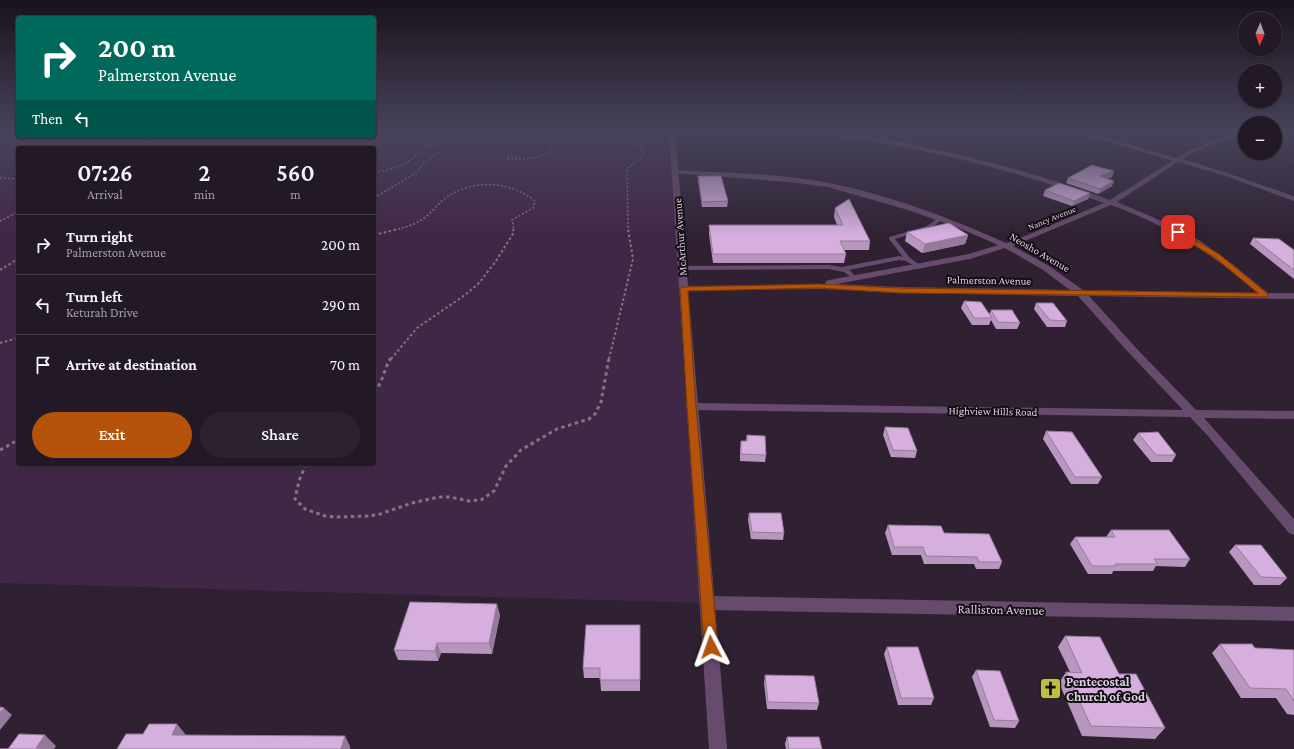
<!DOCTYPE html>
<meta charset="utf-8">
<style>
body{margin:0;font-family:"Crimson Pro",serif;background:#2b222e;color:#f1f3f6;height:100vh;display:flex;flex-direction:column;font-size:15px;white-space:nowrap}
*{box-sizing:border-box;margin:0}
p{font-size:13px;color:#a3a0a7}
.icon{flex:none;width:22px;height:22px;fill:none;stroke:currentColor;stroke-width:2;stroke-linecap:round;stroke-linejoin:round}
.map{position:relative;flex:1;overflow:hidden}
.panel{position:absolute;left:16px;top:146px;width:360px;height:320px;display:flex;flex-direction:column;background:#231926;border-radius:4px;box-shadow:0 1px 3px #0004,0 0 0 1px #403843}
.panel>*{flex:none}
.banner{position:absolute;left:16px;top:16px;width:360px;height:122px;border-radius:4px;box-shadow:0 1px 3px #0004,0 0 0 1px #403843;background:#00695c;color:#fff;overflow:hidden}
.needle{width:26px;rotate:182deg}
.tools{position:absolute;left:1238px;top:12px;display:grid;gap:8px}
.tools a{display:grid;place-items:center;width:44px;height:44px;border-radius:50%;background:#231926;box-shadow:0 1px 3px #0004,0 0 0 1px #403843;font-size:20px}
.pin{position:absolute;display:grid;place-items:center;width:34px;height:34px;color:#fff;margin:-17px;border-radius:8px;box-shadow:0 2px 6px #0006}
.me{position:absolute;width:44px;margin:-22px;rotate:356deg;stroke-linejoin:round;filter:drop-shadow(0 0 3px #0008)}
.turn{display:flex;align-items:center;gap:14px;height:84px;padding:0 16px;font-size:18px}
.turn .icon{width:52px;height:52px;stroke-width:2.5}
.turn b{display:block;font-size:28px;line-height:34px}
.then{display:flex;align-items:center;height:38px;padding:0 16px;background:#0003;gap:8px;font-size:15px}
.eta{display:flex;justify-content:space-evenly;align-items:center;height:68px;text-align:center}
.eta b{font-size:24px;font-weight:600;line-height:28px}
.action{display:flex;gap:8px;margin-top:auto;padding:8px 16px}
.action a{flex:1;height:46px;border-radius:24px;background:#b45309;color:#fff;font-size:16px;font-weight:600;line-height:46px;text-align:center}
.action a+a{background:#2b222e;color:#f1f3f6}
ul{padding:0;list-style:none}
li{display:flex;align-items:center;gap:12px;height:60px;padding:0 16px;border-top:1px solid #403843}
li div{flex:1}
li b{display:block;font-size:15px}
li em{font-style:normal}
.map>svg:first-child{display:block}
.green{fill:#412746;fill-rule:evenodd}
.lines{fill:none;stroke-linecap:round;stroke-linejoin:round}
.path-far2{stroke:#817584;stroke-width:1.5;stroke-dasharray:2 2;stroke-linecap:butt}
.path-far1{stroke:#817584;stroke-width:2;stroke-dasharray:2.5 2.5;stroke-linecap:butt}
.path{stroke:#817584;stroke-width:3;stroke-dasharray:3.5 3.5;stroke-linecap:butt}
.service{fill:#674b6c;fill-rule:evenodd}
.minor{fill:#674b6c;fill-rule:evenodd}
.tertiary{fill:#674b6c;fill-rule:evenodd}
.wall{fill:#b896bf}
.shaded-wall{fill:#967a9b}
.building{fill:#d6afde;stroke:#967a9b}
.route{fill:#b45309;stroke:#753606}
.labels{text-anchor:middle;stroke-width:4;stroke-linejoin:round;paint-order:stroke}
.far-street-label{font-size:9px;fill:#dcd2de;stroke:#140d15}
.street-label{font-size:11px;fill:#dcd2de;stroke:#140d15}
.near-street-label{font-size:13px;fill:#dcd2de;stroke:#140d15}
.near-poi-label{font-size:13px;font-weight:bold;fill:#dcd2de;stroke:#140d15;text-anchor:start}
</style>
<div class="map">
<svg width="1294" height="749" viewBox="0 0 1294 749">
<rect width="100%" height="100%" fill="#2f2132"/>
<path class="green" d="M0,131h18v5h356v-5h298l36,472 -708,-20zM18,148h356v316h-356z"/>
<g class="lines">
<g class="path-far2">
<path d="M413,131l8,8"/>
<path d="M622,131c4,10 17,10 22,21l-4,6 -13,11 1,61"/>
<path d="M299,136l1,6 4,6"/>
<path d="M463,137l4,-6"/>
<path d="M135,148l27,-12"/>
<path d="M521,158l-12,-2 -2,3c10,1 38,0 44,-9 3,-5 2,-13 4,-19"/>
<path d="M374,172c18,-2 34,-7 47,-21"/>
<path d="M0,178l18,1"/>
<path d="M374,198l42,-25 8,-10 16,-11"/>
<path d="M0,221l18,-9"/>
<path d="M394,230c14,-3 26,-7 36,-17 6,-6 11,-12 18,-17 27,-17 62,-15 87,5l-2,7 -21,12 2,10"/>
</g>
<g class="path-far1">
<path d="M374,235l24,-6"/>
<path d="M0,270l18,-11"/>
<path d="M0,343l18,-5"/>
<path d="M391,359l26,-31 48,-33 14,-12 17,-22 18,-29 -1,-3"/>
<path d="M609,359l24,-100 -5,-30"/>
</g>
<g class="path">
<path d="M374,392c9,-9 10,-24 17,-34"/>
<path d="M0,450l18,-10"/>
<path d="M306,464l-7,17 -4,18 10,10 20,7 11,1 33,-1 11,-2 32,-11 27,-6h11l19,4 12,-1 13,-9 12,-25 15,-16 36,-21 32,-10 6,-5 6,-12 8,-44"/>
</g>
<g class="service">
<path d="M456,141l2,1v1l-33,3 -2,-1 2,-1z"/>
<path d="M941,216l3,2 -1,1 -12,9 -36,11 15,19 11,8v2l-2,1 -13,-8 -7,-1 -50,10 9,8 -3,2 -11,-8 -15,-3 -147,1 -3,-2 3,-2 147,-1 13,2 57,-11 4,1 -14,-18v-2l38,-11z"/>
</g>
<g class="minor">
<path d="M807,131c39,0 78,7 117,16 63,13 126,31 186,53l62,-39 -97,-30h10l91,27 10,-6 41,-17h4v2l-41,17 -7,5 44,14 67,23v5l-71,-26 -45,-13 -61,40 52,22 30,16 36,26 33,27h26v6l-205,-3 48,53 59,61 98,1v8l-90,-1 90,101v16l-5,-2 -81,-97 -18,-19 -502,-7 -2,-3 2,-3 4,-1 491,7 -54,-57 -51,-57 -178,-3 -81,-4 -138,2 -2,-2 5,-3 141,-2 1,-3 3,-1 140,-26 29,-9 -39,-17 -51,-18 -80,-23 -39,-5 -116,-9v-2l2,-1c50,3 105,3 154,13 61,12 121,35 177,60l12,-4 86,-36c-95,-35 -193,-59 -294,-70zM1111,205c55,20 103,49 146,88l-174,-3 -34,-24 -36,-20zM1005,248l38,22 27,20 -170,-3 -63,-3 133,-25z"/>
<path d="M708,596l586,11v14l-586,-11 -5,-2 -3,-5 3,-5z"/>
</g>
<path class="tertiary" d="M669,131h6l52,618h-18z"/>
</g>
<g class="wall">
<path d="M1114,171l-2,6 -5,2 5,7 -14,8 -32,-11 2,-5z"/>
<path d="M698,176l30,25 -1,6h-25l-4,-26z"/>
<path d="M1045,190l45,3 -2,6 -16,7 -29,-10z"/>
<path d="M835,208l35,33 -1,9h-25l2,4 -2,9h-131l-4,-29v-9h128l-3,-8z"/>
<path d="M907,232l61,3 -3,9 -43,9 -17,-12z"/>
<path d="M1253,238l41,12v29l-44,-35z"/>
<path d="M964,301l25,14 2,-5 29,13 -3,6h-21l-5,-9 -2,5h-17l-11,-17z"/>
<path d="M1036,303l31,18 -2,6h-18l-13,-18z"/>
<path d="M885,427l32,24 -2,7 -24,-1 -8,-22z"/>
<path d="M1046,431l56,46 -4,7h-27l-28,-45z"/>
<path d="M1138,433l38,22 -4,7h-21l-18,-22z"/>
<path d="M747,435l19,20 -1,7 -25,-1v-12l1,-8h5z"/>
<path d="M749,513l35,20 -1,7 -32,-1 -3,-19z"/>
<path d="M888,525l56,8 58,29 -3,7h-23l-2,-5h-50l-3,-9h-29l-7,-22z"/>
<path d="M1111,530l79,29 -5,8 -29,-1 -3,5h-40l-1,3h-24l-18,-30 5,-7h31z"/>
<path d="M1235,545l52,33 -7,7h-26l-25,-33z"/>
<path d="M500,615l-8,39 -51,-1 -3,8 -40,-1 -4,-10z"/>
<path d="M640,625v66h-39l-1,-13h-16l-1,-10z"/>
<path d="M1065,636l54,38 46,54 -10,11 -73,-3 -23,-53 7,-11h4l-12,-25z"/>
<path d="M1220,644l35,4 39,2v65l-7,-1 -11,-16h-35l-29,-45z"/>
<path d="M887,647l47,51 -3,7h-33l-14,-51z"/>
<path d="M976,670l43,51 -4,7 -25,-1 -18,-50z"/>
<path d="M765,675l54,28 -2,7 -50,-1 -3,-26z"/>
<path d="M787,737l35,12h-36l-1,-5z"/>
</g>
<g class="shaded-wall">
<path d="M1114,171l-2,6 -14,5 2,-6z"/>
<path d="M1114,181l-2,5 -14,8 2,-5z"/>
<path d="M1090,193l-2,6 -16,7 2,-5z"/>
<path d="M968,235l-3,9 -43,9 3,-9z"/>
<path d="M497,604l3,11 -8,39 -3,-11z"/>
<path d="M437,643l4,10 -3,8 -3,-10z"/>
<path d="M4,708l8,7 -12,15v-17z"/>
<path d="M177,724l9,11 -6,11 -8,-11z"/>
<path d="M45,735l11,11 -2,3 -18,-1z"/>
<path d="M345,736l5,10v3h-9z"/>
</g>
<g class="building">
<path d="M1092,165l22,6 -14,5 14,5 -14,8 -32,-11z"/>
<path d="M698,176h23l7,25 -26,1z"/>
<path d="M1059,183l31,10 -16,8 -29,-11z"/>
<path d="M849,199l21,42h-30l6,13h-133l-4,-29h134l-8,-17z"/>
<path d="M949,223l19,12 -43,9 -18,-12z"/>
<path d="M1253,238l26,1 15,11v20z"/>
<path d="M964,301l17,1 11,16h-18z"/>
<path d="M1036,303h17l14,18 -17,-1z"/>
<path d="M991,310h21l8,13 -22,-1z"/>
<path d="M885,427l23,1 9,23 -24,-1z"/>
<path d="M1046,431l26,1 30,45h-27z"/>
<path d="M1158,432l18,23h-20l-18,-22z"/>
<path d="M747,435l18,1 1,19 -25,-1v-13h6z"/>
<path d="M749,513h32l3,20 -32,-1z"/>
<path d="M888,525l53,1 3,7 45,1 13,28h-23l-2,-5 -51,-1 -3,-9h-29z"/>
<path d="M1111,530h58l21,29h-36l4,5h-43l1,2h-24l-17,-29h40z"/>
<path d="M1235,545h26l26,33 -26,-1z"/>
<path d="M410,602l87,2 -8,39h-52l-2,8 -41,-1z"/>
<path d="M586,625h54v55h-40v-12h-17z"/>
<path d="M1065,636l35,1 19,37h17l29,54 -74,-2 -25,-54 16,1z"/>
<path d="M1220,644h32l3,4 39,2v51l-8,-12 -36,-1z"/>
<path d="M887,647h31l16,51h-33z"/>
<path d="M976,670l24,1 19,50 -25,-1z"/>
<path d="M765,675l49,1 5,27 -51,-1z"/>
<path d="M0,707l4,1 -4,5z"/>
<path d="M149,724h28l-5,11 173,1 -4,13h-224l9,-15h17z"/>
<path d="M19,734l26,1 -9,13 16,1h-52h8z"/>
<path d="M787,737h32l3,12h-33z"/>
</g>
<linearGradient id="sky" x2="0" y2="1"><stop stop-color="#1a121c"/><stop offset="0.56" stop-color="#47435a"/><stop offset="1" stop-color="#47435a" stop-opacity="0"/></linearGradient>
<rect width="1294" height="236" fill="url(#sky)"/>
<path class="route" d="M1175,231h5l39,23 49,40v3l-368,-4 -81,-5 -131,3 8,116 22,240 -2,4 -5,2 -5,-2 -2,-4 -17,-240 -7,-118 1,-2 138,-3 81,4 358,5 -44,-36 -39,-23z"/>
<defs>
<symbol id="church-square" viewBox="-11 -11 22 22"><rect x="-9" y="-9" width="18" height="18" rx="4" fill="#bcbf44" stroke="#140d15"/><path d="M-1.2-6h2.4v3.5h3.3v2.4h-3.3V6h-2.4V-.1h-3.3v-2.4h3.3Z" fill="#111"/></symbol>
</defs>
<g fill-rule="evenodd">
<use href="#church-square" x="1038" y="676" width="25" height="25"/>
</g>
<g class="labels">
<g class="far-street-label">
<text transform="translate(1052 218) rotate(-22)" y="3">Nancy Avenue</text>
</g>
<g class="street-label">
<text transform="translate(680 237) rotate(-94)" y="4">McArthur Avenue</text>
<text transform="translate(1040 252) rotate(30)" y="4">Neosho Avenue</text>
<text transform="translate(989 280) rotate(1)" y="4">Palmerston Avenue</text>
<text transform="translate(993 411) rotate(1)" y="4">Highview Hills Road</text>
</g>
<g class="near-street-label">
<text transform="translate(1001 609) rotate(1)" y="5">Ralliston Avenue</text>
</g>
<g class="near-poi-label">
<text x="1066" y="686">Pentecostal<tspan x="1066" dy="15">Church of God</tspan></text>
</g>
</g>
</svg>
<div class="tools">
<a><svg class="needle" viewBox="-14 -14 28 28"><path d="M0-13l5 13h-10z" fill="#e53935"/><path d="M0 13l5-13h-10z" fill="#a3a0a7"/></svg></a>
<a>+</a>
<a>−</a>
</div>
<div class="pin" style="left:1178px;top:232px;background:#d93025"><svg class="icon" aria-label="arrive" viewBox="0 0 24 24"><path d="M6 21V4h12l-3 4 3 4H6"/></svg></div>
<svg class="me" style="left:711px;top:647px" viewBox="-20 -20 40 40"><path d="M0-17L14 15 0 8-14 15z" fill="#b45309" stroke="#fff" stroke-width="4"/></svg>
<div class="banner">
<div class="turn"><svg class="icon" aria-label="right" viewBox="0 0 24 24"><path d="M7 20v-9h11M14 6l5 5-5 5"/></svg><div><b>200 m</b>Palmerston Avenue</div></div>
<div class="then">Then<svg class="icon" aria-label="left" viewBox="0 0 24 24"><path d="M17 20v-9H6M10 6l-5 5 5 5"/></svg></div>
</div>
<section class="panel">
<div class="eta">
<div><b>07:26</b><p>Arrival</p></div>
<div><b>2</b><p>min</p></div>
<div><b>560</b><p>m</p></div>
</div>
<ul>
<li><svg class="icon" aria-label="right" viewBox="0 0 24 24"><path d="M7 20v-9h11M14 6l5 5-5 5"/></svg><div><b>Turn right</b><p>Palmerston Avenue</p></div><em>200 m</em></li>
<li><svg class="icon" aria-label="left" viewBox="0 0 24 24"><path d="M17 20v-9H6M10 6l-5 5 5 5"/></svg><div><b>Turn left</b><p>Keturah Drive</p></div><em>290 m</em></li>
<li><svg class="icon" aria-label="arrive" viewBox="0 0 24 24"><path d="M6 21V4h12l-3 4 3 4H6"/></svg><div><b>Arrive at destination</b></div><em>70 m</em></li>
</ul>
<div class="action"><a>Exit</a><a>Share</a></div>
</section>
</div>
